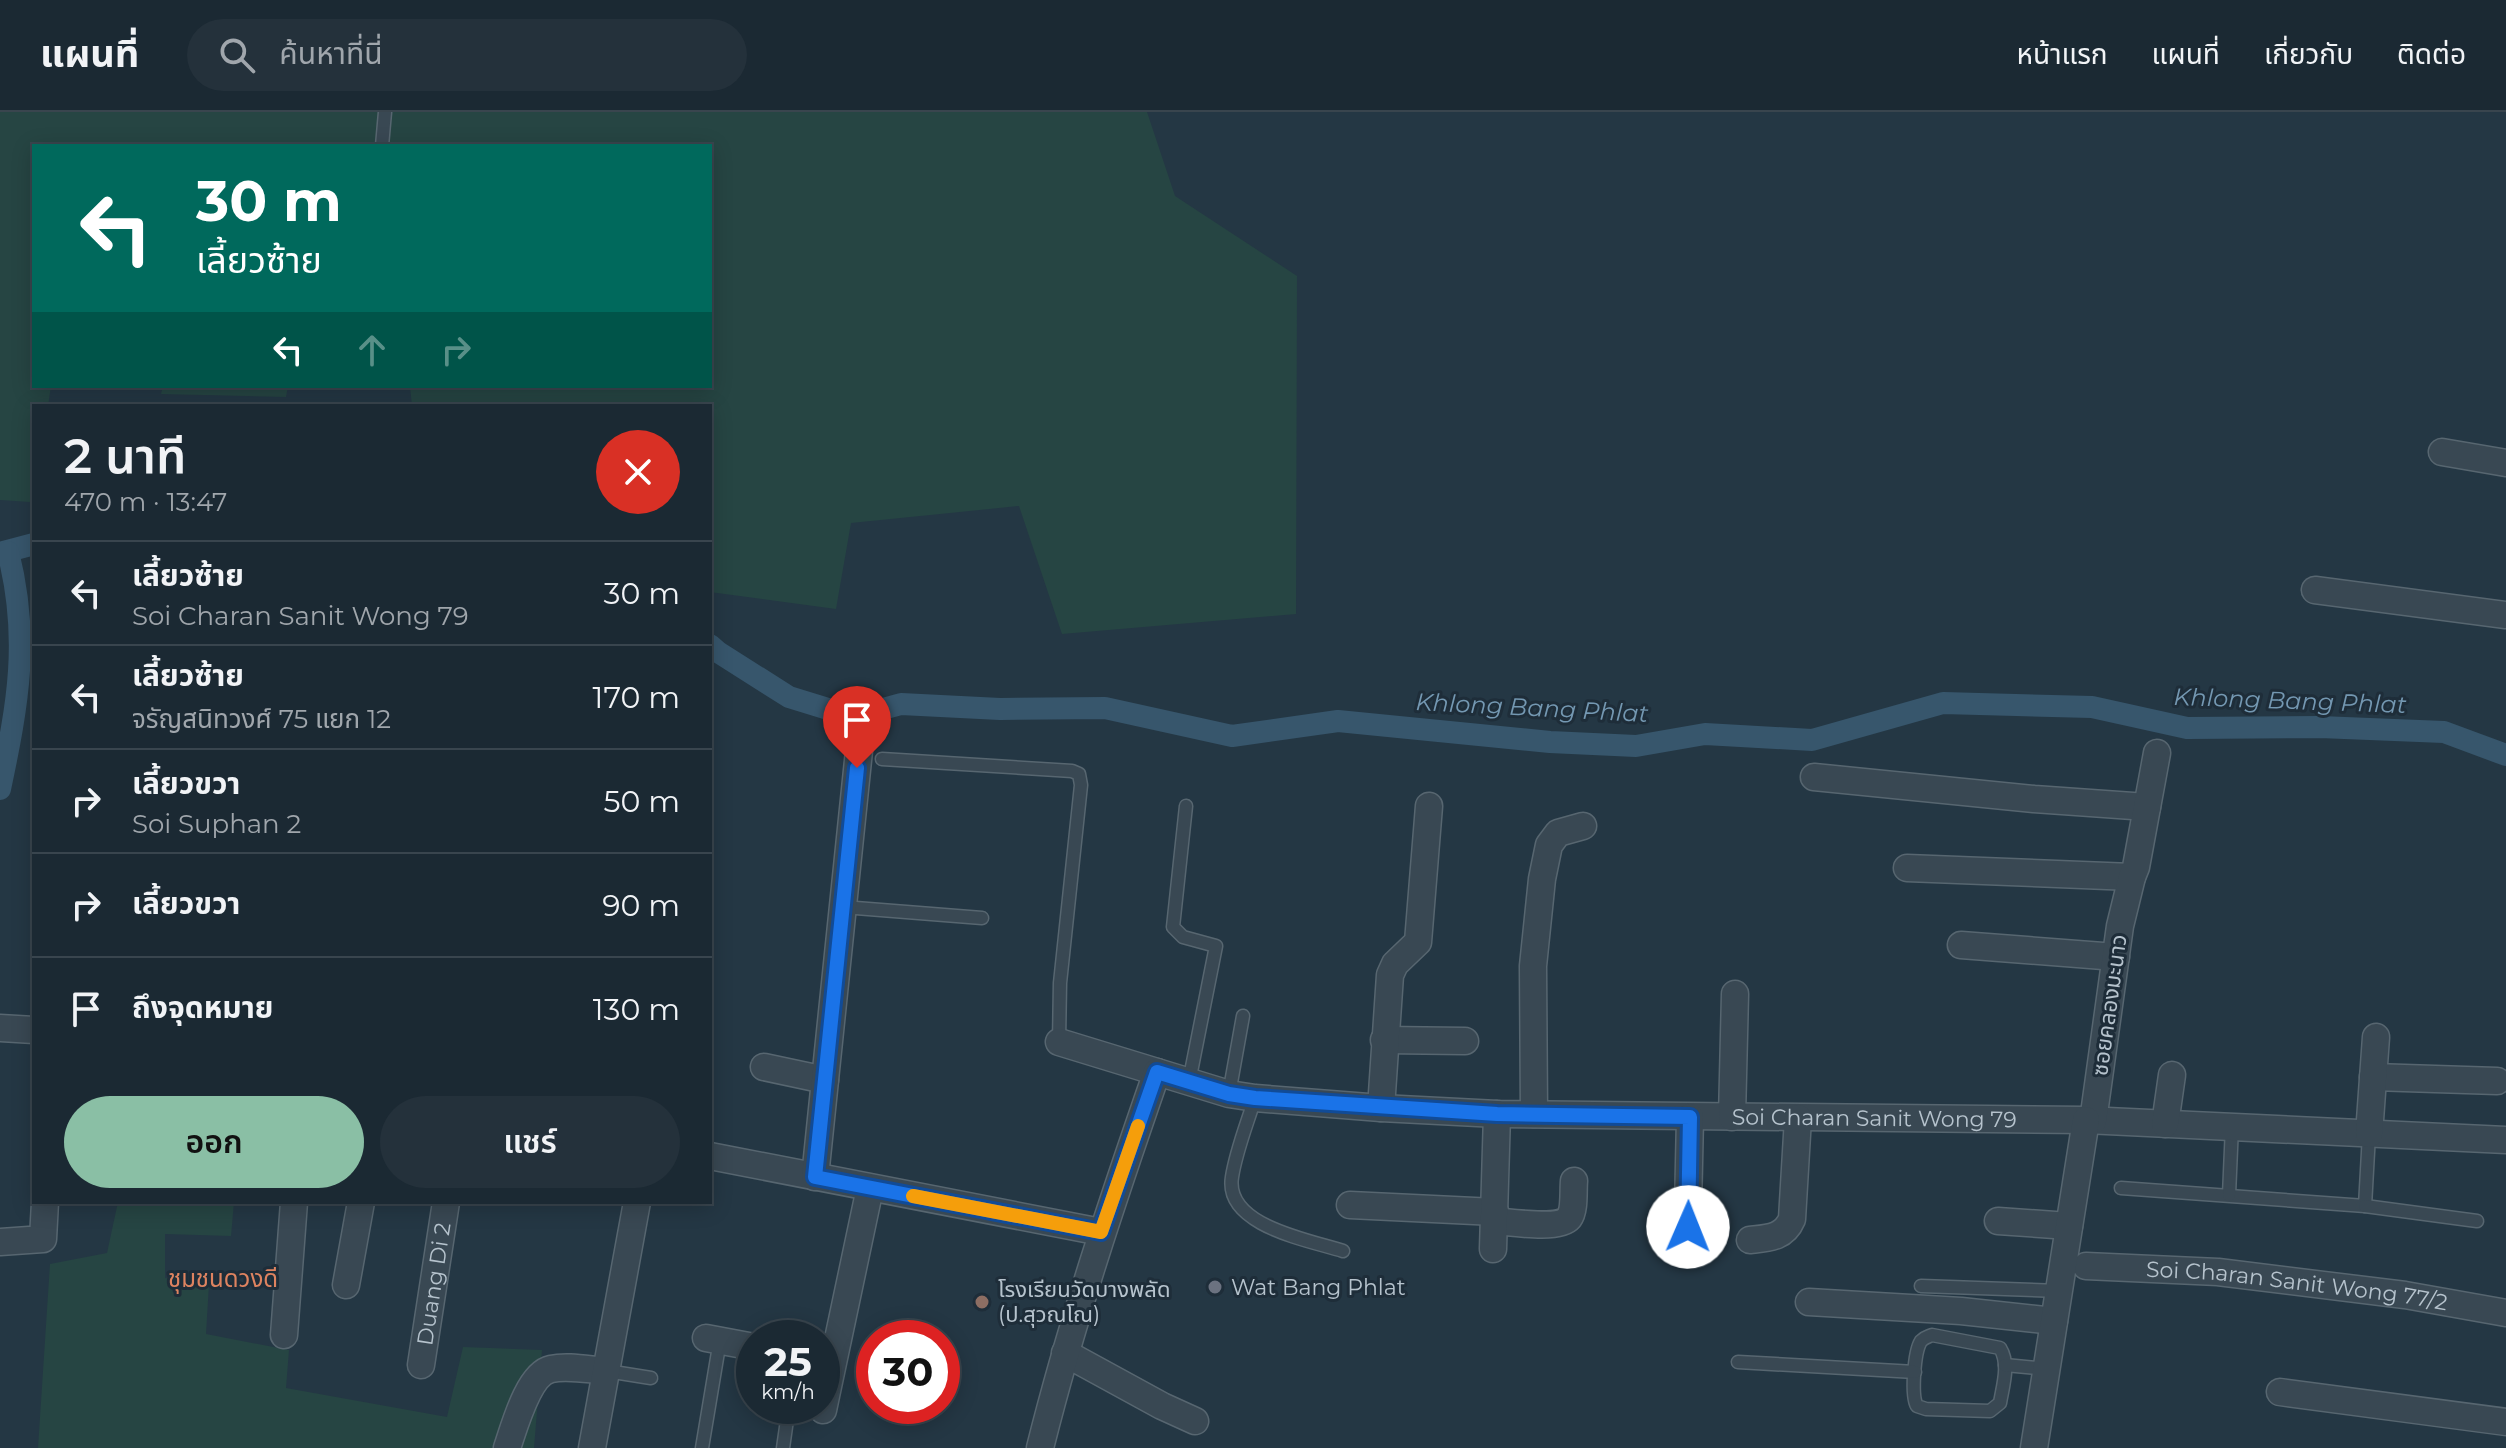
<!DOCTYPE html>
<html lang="th">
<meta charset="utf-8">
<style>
body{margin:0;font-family:Montserrat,"Noto Sans Thai",sans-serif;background:#24313b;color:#f1f3f6;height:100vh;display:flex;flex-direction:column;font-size:30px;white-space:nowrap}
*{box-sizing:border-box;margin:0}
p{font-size:26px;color:#a0a6ac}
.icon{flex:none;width:44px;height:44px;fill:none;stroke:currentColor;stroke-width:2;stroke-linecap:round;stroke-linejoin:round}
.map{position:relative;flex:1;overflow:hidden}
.drawer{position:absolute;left:32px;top:292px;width:680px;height:800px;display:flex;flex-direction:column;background:#1b2933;border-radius:0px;box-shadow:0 4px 20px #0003,0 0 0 2px #39454e}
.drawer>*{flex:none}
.guide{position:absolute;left:32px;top:32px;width:680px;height:244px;border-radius:0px;box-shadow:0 4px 20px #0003,0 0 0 2px #39454e;background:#00695c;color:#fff;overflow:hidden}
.speed{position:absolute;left:736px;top:1208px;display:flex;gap:16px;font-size:40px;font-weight:700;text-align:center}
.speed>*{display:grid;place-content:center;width:104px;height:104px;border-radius:50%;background:#1b2933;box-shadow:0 4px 20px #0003,0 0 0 2px #39454e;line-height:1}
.speed small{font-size:20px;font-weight:400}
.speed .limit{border:12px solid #d22;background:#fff;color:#111}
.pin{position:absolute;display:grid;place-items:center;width:68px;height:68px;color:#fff;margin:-82px -34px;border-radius:50% 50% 50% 0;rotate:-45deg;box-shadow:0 0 8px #0007}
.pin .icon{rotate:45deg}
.me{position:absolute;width:88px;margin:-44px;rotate:1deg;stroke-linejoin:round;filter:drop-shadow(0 0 6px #0008)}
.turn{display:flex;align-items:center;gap:28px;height:168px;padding:0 32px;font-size:36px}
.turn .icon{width:104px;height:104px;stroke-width:2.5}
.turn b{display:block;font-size:56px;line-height:68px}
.lanes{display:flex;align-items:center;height:76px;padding:0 32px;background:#0003;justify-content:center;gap:40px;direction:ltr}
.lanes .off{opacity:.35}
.round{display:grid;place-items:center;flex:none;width:84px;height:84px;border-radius:42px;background:#24313b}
.headline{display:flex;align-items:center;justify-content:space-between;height:136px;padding:0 32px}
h1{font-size:48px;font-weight:600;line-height:60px}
.action{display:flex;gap:16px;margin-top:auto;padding:16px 32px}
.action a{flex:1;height:92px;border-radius:48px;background:#8abfa5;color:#111;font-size:32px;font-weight:600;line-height:92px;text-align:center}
.action a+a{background:#24313b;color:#f1f3f6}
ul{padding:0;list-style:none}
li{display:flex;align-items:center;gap:24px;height:104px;padding:0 32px;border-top:2px solid #39454e}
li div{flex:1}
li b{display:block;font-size:30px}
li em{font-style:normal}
header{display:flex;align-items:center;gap:48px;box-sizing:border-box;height:112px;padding:0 40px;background:#1b2933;border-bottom:2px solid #39454e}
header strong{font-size:38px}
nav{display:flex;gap:44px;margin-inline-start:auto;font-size:28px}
.search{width:560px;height:72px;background:#24313b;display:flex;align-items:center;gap:20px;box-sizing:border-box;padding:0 28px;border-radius:44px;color:#a0a6ac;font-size:30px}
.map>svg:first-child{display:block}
.green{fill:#264543}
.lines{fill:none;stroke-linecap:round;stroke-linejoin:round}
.canal{stroke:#37566c;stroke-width:22}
.lane-casing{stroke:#576670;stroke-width:15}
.street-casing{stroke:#576670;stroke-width:29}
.lane{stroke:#394853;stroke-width:12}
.street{stroke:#394853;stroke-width:26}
.route-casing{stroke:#114b97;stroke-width:20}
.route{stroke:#1a73e8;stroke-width:14}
.slow{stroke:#f59e0b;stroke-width:14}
.worship-dot{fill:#6b7280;stroke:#1e2d39;stroke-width:3}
.education-dot{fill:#8d6e63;stroke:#1e2d39;stroke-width:3}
.labels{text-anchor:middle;stroke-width:6;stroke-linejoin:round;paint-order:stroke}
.street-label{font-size:22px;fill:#b6c3cd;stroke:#1e2d39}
.poi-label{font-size:22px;fill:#b6c3cd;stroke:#1e2d39;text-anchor:start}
.water-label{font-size:24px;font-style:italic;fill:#7498b2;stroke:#1e2d39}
.neighbourhood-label{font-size:24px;fill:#de8360;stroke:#1e2d39}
</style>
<header>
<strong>แผนที่</strong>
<div class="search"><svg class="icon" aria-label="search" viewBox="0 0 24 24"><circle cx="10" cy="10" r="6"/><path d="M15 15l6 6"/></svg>ค้นหาที่นี่</div>
<nav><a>หน้าแรก</a><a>แผนที่</a><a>เกี่ยวกับ</a><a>ติดต่อ</a></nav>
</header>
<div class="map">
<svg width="2506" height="1336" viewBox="0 0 2506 1336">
<rect width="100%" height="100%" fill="#243744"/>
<g class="green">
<path d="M0,0h1147l28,84 122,80 -1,338 -234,20 -43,-128 -168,17 -15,86 -126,-17v-186h-298l-2,-20h300v-240h-676v240h17l-3,20h-14v76l-4,20 -30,-2z"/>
<path d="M163,274h125l-2,11 -125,-3z"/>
<path d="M118,1090h116l-3,34 -66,-2v44l44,6 -3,50 83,16 -3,38 161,29 16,-70 79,3 -8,98h-496l12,-184 57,-11z"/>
</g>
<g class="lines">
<g class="canal">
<path d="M0,441l34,-9"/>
<path d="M710,533l8,7 71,45 65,20 47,-13 99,5 105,-1 127,28 106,-15 212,21 86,4 69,-12 107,6 131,-37 149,4 95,21 133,-1 124,5 62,23"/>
<path d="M0,677c18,-85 30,-151 8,-237"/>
</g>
<defs>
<g id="lane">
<path d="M382,34l3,-34"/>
<path d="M882,647l190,12 7,3 2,11 -21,198 -1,59"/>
<path d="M1186,694l-13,121 10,10 33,9 -27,136"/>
<path d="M843,795l139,11"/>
<path d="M1229,982l14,-78"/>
<path d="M1255,986c-8,26 -19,53 -23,79 -8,49 77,63 111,74"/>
<path d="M2121,1076l244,18 4,-72"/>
<path d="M2229,1083l3,-69"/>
<path d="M2365,1094l112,15"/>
<path d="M1921,1174l138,5"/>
<path d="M1932,1223l68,13c10,16 3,37 0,55l-10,8 -64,-2 -9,-3c-6,-10 -3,-54 4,-65 4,-4 6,-4 11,-6z"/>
<path d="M1738,1250l177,10"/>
<path d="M2005,1253l41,4"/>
<path d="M607,1259l44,7"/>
<path d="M702,1336l18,-108"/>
<path d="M783,1336l6,-42"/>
</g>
<g id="street">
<path d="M2442,340l64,11"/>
<path d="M2315,478l191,25"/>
<path d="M1814,665l220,22 113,8"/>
<path d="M1907,756l225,9"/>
<path d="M1961,833l155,12"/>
<path d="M0,916l34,2"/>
<path d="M1384,928l81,1"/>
<path id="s1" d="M1059,930l170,52 26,4 126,10 116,6 589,6 420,20"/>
<path d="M764,955l61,13"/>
<path d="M2373,965l124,4"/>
<path d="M1381,996l9,-133 5,-11 23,-22 11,-136"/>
<path d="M1534,1002l-1,-148 9,-87 7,-34 9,-12 25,-7"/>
<path d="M1732,1005l3,-123"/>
<path d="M2093,1009l27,-195 12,-49 4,-10 21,-114"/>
<path d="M2165,1012l7,-49"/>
<path d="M2369,1022l7,-97"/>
<path d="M710,1044l391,76"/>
<path d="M815,1065l45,-436"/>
<path d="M1350,1093l145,7"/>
<path d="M1494,1109c16,1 65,9 75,-3 6,-8 4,-27 5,-37"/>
<path d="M1998,1109l71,5"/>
<path d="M1750,1128c18,-2 34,-2 42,-21l6,-101"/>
<path d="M0,1130l43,-3 2,-37"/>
<path d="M1493,1137l4,-135"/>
<path d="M1687,1142l3,-137"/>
<path id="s2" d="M2086,1154l132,6 187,23 101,18"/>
<path d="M346,1173l15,-83"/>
<path d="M1809,1190l152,9 93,10"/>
<path d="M284,1223l10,-133"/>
<path d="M706,1226l48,9"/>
<path d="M1065,1241l97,53 33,15"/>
<path id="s3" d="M421,1253l25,-163"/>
<path d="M2280,1280l226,30"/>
<path d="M823,1298l47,-222"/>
<path d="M507,1336c7,-20 21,-74 44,-79 17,-4 39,1 56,2"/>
<path d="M592,1336l45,-246"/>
<path d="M1040,1336c32,-128 74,-252 117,-376"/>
<path d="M2034,1336l52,-328"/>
</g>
</defs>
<use href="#lane" class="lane-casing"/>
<use href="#street" class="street-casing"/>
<use href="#lane" class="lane"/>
<use href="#street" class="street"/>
</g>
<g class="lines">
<defs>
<path id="route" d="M857,656l-42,409 286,55 56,-160 72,22 26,4 242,16 193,3 -2,110"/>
</defs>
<use href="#route" class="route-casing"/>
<use href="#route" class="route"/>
<path class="slow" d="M913,1084l188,36 37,-106"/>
</g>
<circle class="worship-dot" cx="1215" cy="1175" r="8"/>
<circle class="education-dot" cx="982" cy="1190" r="8"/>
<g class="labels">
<g class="street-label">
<text transform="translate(2109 893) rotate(-82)" y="8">ซอยคลองมะนาว</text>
<text dy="8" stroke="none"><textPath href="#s1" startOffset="824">Soi Charan Sanit Wong 79</textPath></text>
<text dy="8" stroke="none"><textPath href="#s3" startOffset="82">Duang Di 2</textPath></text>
<text dy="8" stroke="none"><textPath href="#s2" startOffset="212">Soi Charan Sanit Wong 77/2</textPath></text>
</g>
<g class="poi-label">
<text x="1231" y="1183">Wat Bang Phlat</text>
<text x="998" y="1185">โรงเรียนวัดบางพลัด<tspan x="998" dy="25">(ป.สุวณโณ)</tspan></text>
</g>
<g class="water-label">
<text transform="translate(2290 589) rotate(2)" y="8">Khlong Bang Phlat</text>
<text transform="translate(1532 596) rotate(3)" y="8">Khlong Bang Phlat</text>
</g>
<g class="neighbourhood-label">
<text x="223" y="1175">ชุมชนดวงดี</text>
</g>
</g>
</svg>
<div class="speed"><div>25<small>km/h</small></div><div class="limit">30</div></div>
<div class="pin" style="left:857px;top:656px;background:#d93025"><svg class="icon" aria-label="arrive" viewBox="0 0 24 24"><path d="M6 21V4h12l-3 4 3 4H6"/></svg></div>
<svg class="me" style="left:1688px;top:1115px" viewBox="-20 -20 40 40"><circle r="19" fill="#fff"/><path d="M0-13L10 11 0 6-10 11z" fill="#1a73e8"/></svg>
<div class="guide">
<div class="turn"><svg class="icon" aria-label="left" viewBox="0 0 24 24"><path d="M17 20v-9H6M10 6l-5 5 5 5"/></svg><div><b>30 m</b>เลี้ยวซ้าย</div></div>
<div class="lanes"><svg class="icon" aria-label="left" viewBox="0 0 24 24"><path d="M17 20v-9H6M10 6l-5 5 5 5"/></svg><svg class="icon off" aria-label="ahead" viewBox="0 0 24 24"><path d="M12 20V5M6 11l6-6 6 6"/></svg><svg class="icon off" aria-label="right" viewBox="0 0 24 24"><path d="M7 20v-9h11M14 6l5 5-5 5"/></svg></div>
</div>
<section class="drawer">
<div class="headline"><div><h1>2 นาที</h1><p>470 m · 13:47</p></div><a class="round" style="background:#d93025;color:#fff"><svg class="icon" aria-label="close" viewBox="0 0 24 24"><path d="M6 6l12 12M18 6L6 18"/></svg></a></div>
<ul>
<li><svg class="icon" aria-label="left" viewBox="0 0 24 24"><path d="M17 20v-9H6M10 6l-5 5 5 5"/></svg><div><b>เลี้ยวซ้าย</b><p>Soi Charan Sanit Wong 79</p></div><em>30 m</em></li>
<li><svg class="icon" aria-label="left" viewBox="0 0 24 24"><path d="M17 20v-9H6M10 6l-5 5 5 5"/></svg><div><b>เลี้ยวซ้าย</b><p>จรัญสนิทวงศ์ 75 แยก 12</p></div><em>170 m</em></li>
<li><svg class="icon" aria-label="right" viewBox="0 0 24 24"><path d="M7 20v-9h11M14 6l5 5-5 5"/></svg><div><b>เลี้ยวขวา</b><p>Soi Suphan 2</p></div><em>50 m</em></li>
<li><svg class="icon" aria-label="right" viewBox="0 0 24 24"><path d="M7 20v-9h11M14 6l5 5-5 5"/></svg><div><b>เลี้ยวขวา</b></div><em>90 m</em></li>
<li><svg class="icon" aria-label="arrive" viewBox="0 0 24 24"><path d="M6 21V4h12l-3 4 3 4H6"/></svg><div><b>ถึงจุดหมาย</b></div><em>130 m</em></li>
</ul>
<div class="action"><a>ออก</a><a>แชร์</a></div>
</section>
</div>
